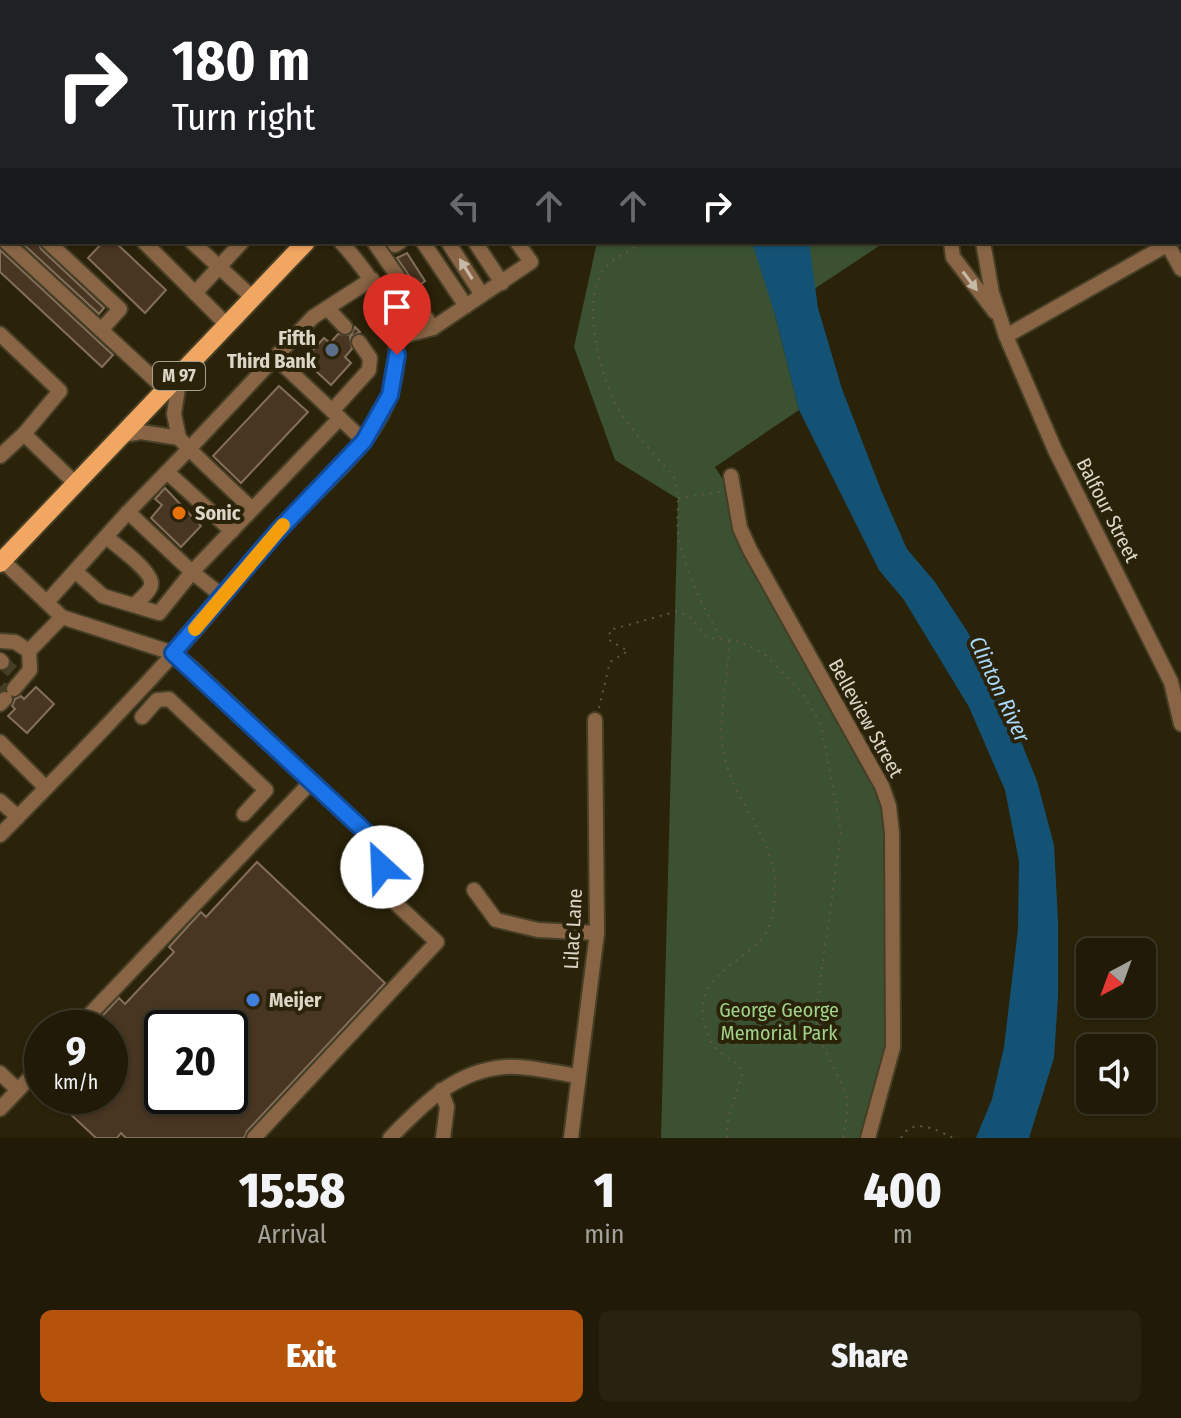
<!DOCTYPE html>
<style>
body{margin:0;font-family:"Fira Sans Condensed",sans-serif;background:#282311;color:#f1f3f6;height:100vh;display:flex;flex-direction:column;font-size:30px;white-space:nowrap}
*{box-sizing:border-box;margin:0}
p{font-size:26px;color:#a2a19b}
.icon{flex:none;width:44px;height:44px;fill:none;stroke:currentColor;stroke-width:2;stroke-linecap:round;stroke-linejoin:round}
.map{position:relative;height:1138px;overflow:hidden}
.panel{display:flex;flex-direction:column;background:#201a07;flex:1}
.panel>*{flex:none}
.top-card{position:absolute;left:0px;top:0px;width:1182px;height:244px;box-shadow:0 2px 6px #0004,0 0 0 2px #3d3828;background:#202124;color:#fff;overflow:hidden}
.needle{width:52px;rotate:221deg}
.buttons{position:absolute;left:1076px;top:938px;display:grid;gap:16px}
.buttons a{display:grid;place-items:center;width:80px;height:80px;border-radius:12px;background:#201a07;box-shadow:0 2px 6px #0004,0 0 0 2px #3d3828;font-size:40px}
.speed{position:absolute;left:24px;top:1010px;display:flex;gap:16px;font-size:40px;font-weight:700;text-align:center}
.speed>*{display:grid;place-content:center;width:104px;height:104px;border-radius:50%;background:#201a07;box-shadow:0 2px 6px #0004,0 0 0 2px #3d3828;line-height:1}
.speed small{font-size:20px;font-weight:400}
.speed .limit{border:4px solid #111;border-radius:12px;background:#fff;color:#111}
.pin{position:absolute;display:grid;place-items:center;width:68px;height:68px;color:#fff;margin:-82px -34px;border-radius:50% 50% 50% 0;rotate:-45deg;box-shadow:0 0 8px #0007}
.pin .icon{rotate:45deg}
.me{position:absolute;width:88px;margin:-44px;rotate:335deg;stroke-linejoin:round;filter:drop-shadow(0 0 6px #0008)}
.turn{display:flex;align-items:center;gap:28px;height:168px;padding:0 40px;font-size:36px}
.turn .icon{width:104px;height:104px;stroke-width:2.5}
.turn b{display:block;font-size:56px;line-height:68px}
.lanes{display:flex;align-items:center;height:76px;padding:0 40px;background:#0003;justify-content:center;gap:40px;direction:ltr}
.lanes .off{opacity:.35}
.eta{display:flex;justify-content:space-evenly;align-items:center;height:136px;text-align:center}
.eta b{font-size:48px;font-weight:800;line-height:56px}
.primary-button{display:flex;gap:16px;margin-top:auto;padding:16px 40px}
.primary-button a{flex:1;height:92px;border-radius:12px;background:#b45309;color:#fff;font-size:32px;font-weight:800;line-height:92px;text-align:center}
.primary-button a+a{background:#282311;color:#f1f3f6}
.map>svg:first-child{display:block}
.green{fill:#3b5132}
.water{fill:#145275}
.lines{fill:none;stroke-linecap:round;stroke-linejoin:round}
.stream{stroke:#145275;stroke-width:3}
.building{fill:#483522;stroke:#846f5a;stroke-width:2;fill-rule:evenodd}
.minor-tunnel{stroke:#453d26;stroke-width:14;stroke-dasharray:14 7;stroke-linecap:butt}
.minor-casing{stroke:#463f27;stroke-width:18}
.major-casing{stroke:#463f27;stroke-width:22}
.path{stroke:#5f5842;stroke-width:2;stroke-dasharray:2 6;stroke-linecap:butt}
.minor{stroke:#896545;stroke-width:14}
.major{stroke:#f1a662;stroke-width:18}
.oneway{fill:#c6baa6}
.route-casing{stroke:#114b97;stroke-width:20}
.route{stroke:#1a73e8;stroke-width:14}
.slow{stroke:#f59e0b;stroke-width:14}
.service-dot{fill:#5c6f8a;stroke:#2a2209;stroke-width:3}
.food-dot{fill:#e8710a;stroke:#2a2209;stroke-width:3}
.shop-dot{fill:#3f7fe0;stroke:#2a2209;stroke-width:3}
.labels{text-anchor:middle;stroke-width:8;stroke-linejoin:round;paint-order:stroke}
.shield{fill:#2a2209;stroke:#a6a08e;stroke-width:2}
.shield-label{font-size:18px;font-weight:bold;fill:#dbd6c7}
.poi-label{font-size:20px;font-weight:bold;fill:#dbd6c7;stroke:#2a2209;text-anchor:start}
.street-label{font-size:20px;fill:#dbd6c7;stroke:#2a2209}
.park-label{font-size:20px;fill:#9fd48a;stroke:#2a2209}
.water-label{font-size:22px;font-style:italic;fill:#a8d8fa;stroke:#2a2209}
</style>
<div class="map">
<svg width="1181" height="1138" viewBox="0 0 1181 1138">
<rect width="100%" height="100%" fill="#2a2209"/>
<g class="green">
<path d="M748,0h433v104l-1,-102h-438z"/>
<path d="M597,242h288l-110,73 24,95 -84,57 19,30 6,31 149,278 5,219 -26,113h-207l17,-639 -63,-39 -41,-113z"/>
</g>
<path class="water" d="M752,242h57l9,66 24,81 39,101 26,59 28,33 32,49 34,61 36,89 17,64 4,76v76l-4,61 -25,80h-53l16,-39 12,-52 14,-118 1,-68 -14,-71 -36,-83 -65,-107 -25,-30 -80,-160 -24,-95z"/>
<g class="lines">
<path class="stream" d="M1161,2l1,-2"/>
</g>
<g class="building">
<path d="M21,242h17l3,7 63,59 -5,6z"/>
<path d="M103,242h12l51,48 -21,23 -57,-55z"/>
<path d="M0,250l113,105 -11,12 -102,-95z"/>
<path d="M407,253l18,28 -8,6 -20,-29z"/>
<path d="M355,327l5,5 -10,5 2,12 -7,8 6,6 -20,22 -27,-25 20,-22 6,5 8,-9 13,1z"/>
<path d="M279,386l29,26 -67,71 -28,-27z"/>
<path d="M165,488l36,38 -20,21 -30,-29 11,-13 -7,-6z"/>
<path d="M36,687l18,17 -27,29 -19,-17 7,-7 -3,-3 3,-7 6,-3 3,3z"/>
<path d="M257,862l128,121 -138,148 -3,7h-118l-5,-5 -4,5h-21l-45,-42h59v-68h-19l28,-30 6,6 49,-52 -5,-5 32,-35 5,5zM162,1028h68v68h-68z"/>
</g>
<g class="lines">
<g class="minor-tunnel">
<path d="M2,662l11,10"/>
<path d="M0,687l8,8"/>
</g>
<defs>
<g id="minor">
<path d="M90,0l2,2"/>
<path d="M156,0l2,2"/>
<path d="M78,2l1,-2"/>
<path d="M107,2l2,-2"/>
<path d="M315,2l2,-2"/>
<path d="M0,197l2,2"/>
<path d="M1180,235l1,-1"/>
<path d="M6,242l160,148"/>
<path d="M48,242l72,67 -19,21"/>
<path d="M144,242l83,83"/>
<path d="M192,242l61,56"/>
<path d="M374,242l59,86"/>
<path d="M423,242l43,64"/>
<path d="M448,242l34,53"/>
<path d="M475,242l27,41"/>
<path d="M951,242l2,15 42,55"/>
<path d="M983,242l9,51 14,43 49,114 116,232 10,42"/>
<path d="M395,245l5,-3"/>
<path d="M1168,245l13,24"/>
<path d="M195,293l47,-51"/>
<path d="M327,308l18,19"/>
<path d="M0,334l60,57 -36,43 -24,22"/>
<path d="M1006,336l166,-94"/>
<path d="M395,338l38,-10 98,-66 -14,-20"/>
<path d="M276,358l88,83"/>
<path d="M332,411l37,-41 1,-12 -11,-16"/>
<path d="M24,434l52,50"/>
<path d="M123,435l18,-3 38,6 -5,-24 6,-39"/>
<path d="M179,438l10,11 124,-132 59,-38"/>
<path d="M167,472l65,59"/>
<path d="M731,476l9,52 10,22 132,236 7,20 3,27 1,214 -25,91"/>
<path d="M252,509l-63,-60 -61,63 64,60 148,-154"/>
<path d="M106,537c10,8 48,35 45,48 -1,7 -12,15 -17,20"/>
<path d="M0,558l62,59 111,36 20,16 179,169 9,20 7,38 49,46 -183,196"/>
<path d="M75,571l28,25 56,17 33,-41 29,23"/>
<path d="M47,602l81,-90"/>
<path d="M0,641l15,1 14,9 33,-34"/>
<path d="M0,660l2,2"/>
<path d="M14,689l16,-19 -1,-19"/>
<path d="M0,704l5,-5"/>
<path d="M142,717l15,-17 12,-1 97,91 -22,24"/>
<path d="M0,742l46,46"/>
<path d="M0,801l18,16"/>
<path d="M0,835c68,-69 137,-139 201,-212 26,-30 51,-63 78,-93 37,-41 93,-81 111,-135 21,-63 -9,-108 -49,-153"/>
<path d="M474,890l22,30 42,10 59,3"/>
<path d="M77,1028l235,-247"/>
<path d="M0,1073l18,17"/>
<path d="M441,1090l6,17 -4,31"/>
<path d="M0,1109l42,-44"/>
<path d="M390,1138c32,-33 65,-67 114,-71 23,-2 51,6 74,9"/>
<path d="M571,1138l26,-205 -2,-213"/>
</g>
<g id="major">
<path d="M657,2l5,-2"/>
<path d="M0,563l306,-321"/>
</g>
</defs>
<use href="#minor" class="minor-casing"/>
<use href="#major" class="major-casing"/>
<g class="path">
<path d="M968,2l1,-2"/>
<path d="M641,242c-12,11 -30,16 -39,30 -21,33 -1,112 20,143 15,22 35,42 52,62 7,18 2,37 4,56 6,38 24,71 42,104"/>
<path d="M678,498l42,-6"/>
<path d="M599,708l11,-46 18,-11 -19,-11 1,-10 68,-19 13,7 16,19 31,4 25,12 38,38 20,34 20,107 -25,179 2,24 28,58 2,16 -5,29"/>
<path d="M727,1138l1,-19 15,-48c-9,-13 -27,-16 -34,-33 -22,-57 19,-66 51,-97 10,-10 14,-31 15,-45 5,-52 -40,-91 -51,-141 -8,-33 5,-78 5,-114"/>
<path d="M901,1138c11,-22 36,-8 52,0"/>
</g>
<use href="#minor" class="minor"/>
<use href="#major" class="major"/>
</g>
<defs><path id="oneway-solid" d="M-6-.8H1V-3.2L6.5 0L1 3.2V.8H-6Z" transform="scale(2)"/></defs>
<g class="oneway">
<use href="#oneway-solid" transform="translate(466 269) rotate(-122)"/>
<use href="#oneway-solid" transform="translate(970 281) rotate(53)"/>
</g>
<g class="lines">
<defs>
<path id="route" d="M382,867l-10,-29 -199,-185 104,-121 87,-91 26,-46 7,-40"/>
</defs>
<use href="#route" class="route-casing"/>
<use href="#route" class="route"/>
<path class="slow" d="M195,629l88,-104"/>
</g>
<circle class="service-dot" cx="332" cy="350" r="8"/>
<circle class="food-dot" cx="179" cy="513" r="8"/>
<circle class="shop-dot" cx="253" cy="1000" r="8"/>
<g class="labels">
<rect class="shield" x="153" y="362" width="52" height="28" rx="6"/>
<g class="shield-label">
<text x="179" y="382">M 97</text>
</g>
<g class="poi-label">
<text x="316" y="345" text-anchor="end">Fifth<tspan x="316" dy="23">Third Bank</tspan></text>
<text x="195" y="520">Sonic</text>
<text x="269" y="1007">Meijer</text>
</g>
<g class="street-label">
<text transform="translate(1108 510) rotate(63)" y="7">Balfour Street</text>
<text transform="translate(866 718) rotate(61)" y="7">Belleview Street</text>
<text transform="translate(573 929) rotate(-87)" y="7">Lilac Lane</text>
</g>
<g class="park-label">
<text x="779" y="1017">George George<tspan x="779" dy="23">Memorial Park</tspan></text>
</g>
<g class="water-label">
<text transform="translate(1000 689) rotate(65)" y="8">Clinton River</text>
</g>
</g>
</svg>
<div class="buttons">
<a><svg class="needle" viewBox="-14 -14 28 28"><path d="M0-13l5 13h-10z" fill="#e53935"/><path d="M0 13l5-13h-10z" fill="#a2a19b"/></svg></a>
<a><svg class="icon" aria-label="sound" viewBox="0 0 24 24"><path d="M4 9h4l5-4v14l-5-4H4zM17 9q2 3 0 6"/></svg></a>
</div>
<div class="speed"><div>9<small>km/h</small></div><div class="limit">20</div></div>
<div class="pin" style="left:397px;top:355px;background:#d93025"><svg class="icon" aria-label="arrive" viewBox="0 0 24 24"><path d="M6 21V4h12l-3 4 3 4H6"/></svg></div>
<svg class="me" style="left:382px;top:867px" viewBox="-20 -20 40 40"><circle r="19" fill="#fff"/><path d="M0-13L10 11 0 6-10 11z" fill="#1a73e8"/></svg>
<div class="top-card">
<div class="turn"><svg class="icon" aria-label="right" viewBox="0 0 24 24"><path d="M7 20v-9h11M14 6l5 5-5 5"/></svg><div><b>180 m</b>Turn right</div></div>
<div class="lanes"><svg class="icon off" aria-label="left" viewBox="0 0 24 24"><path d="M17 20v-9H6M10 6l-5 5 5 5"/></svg><svg class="icon off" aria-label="ahead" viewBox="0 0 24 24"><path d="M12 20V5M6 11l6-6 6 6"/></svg><svg class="icon off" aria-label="ahead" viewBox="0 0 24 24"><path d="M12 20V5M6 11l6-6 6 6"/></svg><svg class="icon" aria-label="right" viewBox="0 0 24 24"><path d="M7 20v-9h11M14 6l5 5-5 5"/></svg></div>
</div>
</div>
<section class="panel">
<div class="eta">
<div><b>15:58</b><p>Arrival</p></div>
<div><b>1</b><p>min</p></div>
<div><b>400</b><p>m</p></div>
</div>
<div class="primary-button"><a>Exit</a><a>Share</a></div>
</section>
